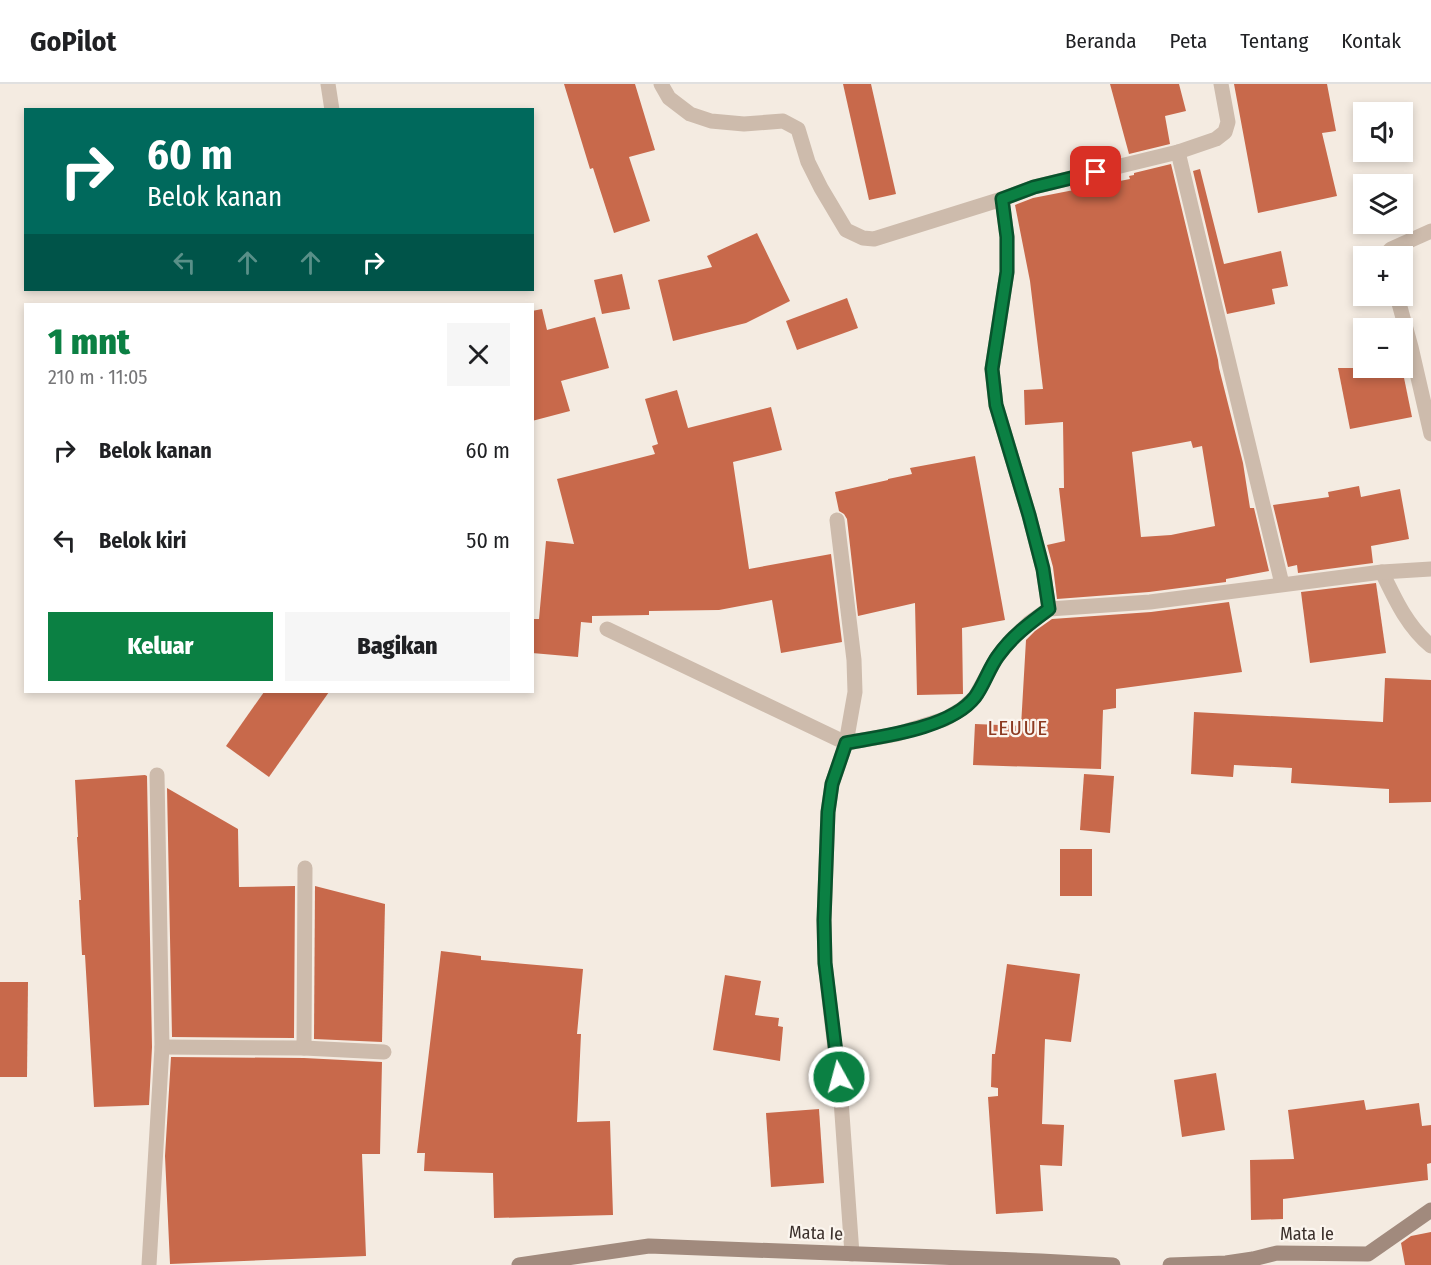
<!DOCTYPE html>
<html lang="id">
<meta charset="utf-8">
<style>
body{margin:0;font-family:"Fira Sans Condensed",sans-serif;background:#f6f6f6;color:#202124;height:100vh;display:flex;flex-direction:column;font-size:22px;white-space:nowrap}
*{box-sizing:border-box;margin:0}
p{font-size:20px;color:#757577}
.icon{flex:none;width:33px;height:33px;fill:none;stroke:currentColor;stroke-width:2;stroke-linecap:round;stroke-linejoin:round}
.map{position:relative;flex:1;overflow:hidden}
.drawer{position:absolute;left:24px;top:219px;width:510px;height:390px;display:flex;flex-direction:column;background:#fff;border-radius:0px;box-shadow:0 3px 9px #0003}
.drawer>*{flex:none}
.top-card{position:absolute;left:24px;top:24px;width:510px;height:183px;border-radius:0px;box-shadow:0 3px 9px #0003;background:#00695c;color:#fff;overflow:hidden}
.fabs{position:absolute;left:1353px;top:18px;display:grid;gap:12px}
.fabs a{display:grid;place-items:center;width:60px;height:60px;border-radius:0px;background:#fff;box-shadow:0 3px 9px #0003;font-size:30px}
.pin{position:absolute;display:grid;place-items:center;width:51px;height:51px;color:#fff;margin:-26px;border-radius:12px;box-shadow:0 3px 9px #0006}
.me{position:absolute;width:66px;margin:-33px;rotate:353deg;stroke-linejoin:round;filter:drop-shadow(0 0 4px #0008)}
.turn{display:flex;align-items:center;gap:21px;height:126px;padding:0 24px;font-size:27px}
.turn .icon{width:78px;height:78px;stroke-width:2.5}
.turn b{display:block;font-size:42px;line-height:51px}
.lanes{display:flex;align-items:center;height:57px;padding:0 24px;background:#0003;justify-content:center;gap:30px;direction:ltr}
.lanes .off{opacity:.35}
.round{display:grid;place-items:center;flex:none;width:63px;height:63px;border-radius:0px;background:#f6f6f6}
.summary{display:flex;align-items:center;justify-content:space-between;height:102px;padding:0 24px}
h1{font-size:36px;font-weight:800;line-height:45px;color:#0b8043}
.cta{display:flex;gap:12px;margin-top:auto;padding:12px 24px}
.cta a{flex:1;height:69px;border-radius:0px;background:#0b8043;color:#fff;font-size:24px;font-weight:800;line-height:69px;text-align:center}
.cta a+a{background:#f6f6f6;color:#202124}
ul{padding:0;list-style:none}
li{display:flex;align-items:center;gap:18px;height:90px;padding:0 24px}
li div{flex:1}
li b{display:block;font-size:22px}
li em{font-style:normal}
header{display:flex;align-items:center;gap:36px;box-sizing:border-box;height:84px;padding:0 30px;background:#fff;border-bottom:2px solid #e0e0e0}
header strong{font-size:28px}
nav{display:flex;gap:33px;margin-inline-start:auto;font-size:21px}
.map>svg:first-child{display:block}
.building{fill:#c8694b;fill-rule:evenodd}
.lines{fill:none;stroke-linecap:round;stroke-linejoin:round}
.street{stroke:#cdbbac;stroke-width:15}
.secondary{stroke:#a18a7d;stroke-width:15}
.route-casing{stroke:#07532c;stroke-width:15}
.route{stroke:#0b8043;stroke-width:10}
.labels{text-anchor:middle;stroke-width:4.5;stroke-linejoin:round;paint-order:stroke}
.street-label{font-size:18px;fill:#3b302b;stroke:#fbf5ee}
.quarter-label{font-size:21px;letter-spacing:1.5px;fill:#8c3b22;stroke:#fbf5ee}
</style>
<header>
<strong>GoPilot</strong>
<nav><a>Beranda</a><a>Peta</a><a>Tentang</a><a>Kontak</a></nav>
</header>
<div class="map">
<svg width="1431" height="1181" viewBox="0 0 1431 1181">
<rect width="100%" height="100%" fill="#f4ebe1"/>
<g class="building">
<path d="M564,0h71l20,66 -26,7 21,64 -36,12 -21,-65 -3,1z"/>
<path d="M843,0h28l25,110 -27,6z"/>
<path d="M1110,0h69l7,27 -21,5 5,28 -41,10z"/>
<path d="M1234,0h93l9,47 -14,2 15,63 -79,17z"/>
<path d="M1171,80l47,196 1,8 24,95 7,45h4l15,63 -43,8v3l-77,10 -92,7 -4,-32 -6,-22 18,-4 -6,-53h5l-1,-66 -38,3 -1,-35 19,-1 -13,-108 -15,-76 18,-7 97,-19 -1,-3 5,-1v-2zM1191,357l2,7 9,-2 13,80 -44,9 -30,2 -9,-85z"/>
<path d="M1200,85l24,95 57,-13 7,35 -16,3 3,15 -48,10 -34,-143z"/>
<path d="M757,149l33,68 -44,22 -73,18 -15,-61 54,-13 -5,-11z"/>
<path d="M622,190l8,35 -28,5 -8,-34z"/>
<path d="M847,214l11,30 -61,22 -11,-29z"/>
<path d="M542,225l5,21 48,-13 14,51 -48,13 9,30 -38,10v-110z"/>
<path d="M1338,284h64l10,49 -62,12z"/>
<path d="M677,306l11,38 83,-21 11,43 -49,12 16,107 82,-15 11,88 -61,11 -9,-53 -53,10 -70,1v4l-57,1v7l-11,-1 -3,35 -46,-4v-34h7l7,-78 28,3 -17,-65 98,-25 -3,-8 6,-2 -13,-45z"/>
<path d="M975,372l30,164 -43,8 1,66 -46,1 -2,-92 -57,13 -11,-97 -3,-5 -5,-3 -4,-19 53,-12v-1l24,-5 -2,-6z"/>
<path d="M1359,402l2,11 39,-8 9,50 -38,7 2,17 -75,10 -1,-8 -9,2 -15,-62 56,-8 -1,-5z"/>
<path d="M1376,499l10,70 -76,10 -9,-71z"/>
<path d="M1229,518l13,70 -126,17v19l-13,2 -2,59 -128,-4 2,-41 46,2 5,-86 9,-9 17,-12 99,-7z"/>
<path d="M1385,594l46,2v122l-42,1v-14l-98,-6 1,-15 -58,-3 -1,12 -42,-3 3,-62 189,10z"/>
<path d="M264,608h65l-60,85 -43,-31z"/>
<path d="M1084,690l30,2 -4,57 -30,-3z"/>
<path d="M145,691l2,1 5,271 -3,58 -55,2 -9,-152h-3l-3,-55h2l-4,-63h1l-3,-57z"/>
<path d="M167,704l71,41 1,58 56,-1 -1,152 -122,-1z"/>
<rect x="1060" y="765" width="32" height="47"/>
<path d="M315,802l70,18 -3,138 -68,-3z"/>
<path d="M441,867l40,5v4l102,9 -6,65h4l-4,88 33,-1 3,94 -119,3 -1,-45 -69,-2 1,-18h-8z"/>
<path d="M1007,880l73,10 -9,68 -26,-3 -3,85 22,1 -2,41 -22,-1 3,46 -47,3 -8,-117 10,-1v-8l-7,-1 1,-33h3z"/>
<path d="M725,891l36,6 -6,34 24,3 -1,8 5,1 -3,34 -67,-11z"/>
<path d="M0,898h28l-1,95h-27z"/>
<path d="M171,973l133,1 78,4 -2,92h-18l4,102 -196,8 -5,-108z"/>
<path d="M1216,989l9,57 -43,7 -8,-57z"/>
<path d="M1364,1016l2,10 53,-7 3,23 9,-1v38l-4,1 1,16 -145,19v20l-32,1 -1,-60 44,-1 -6,-49z"/>
<path d="M819,1025l5,74 -53,4 -5,-74z"/>
<path d="M1431,1148v33h-26l-4,-22 10,-7z"/>
</g>
<g class="lines">
<g class="street">
<path d="M328,0l4,26"/>
<path d="M661,0l8,14 21,16 21,7 33,3 39,-3 15,8 10,33 13,26 25,42 17,8 11,1 128,-40"/>
<path d="M1178,68l104,432"/>
<path d="M1388,172v-4l3,-3 40,-18"/>
<path d="M1397,212l14,51 20,87"/>
<path d="M837,436l17,140 1,32 -9,51 -14,41 -4,28 -4,108 1,43 16,137 11,154"/>
<path d="M1382,488c13,27 25,54 49,74"/>
<path d="M1049,525l-6,-40 -14,-54 -33,-110 -4,-36 15,-97v-35l-5,-38 32,-12 144,-35 38,-13 9,-7 3,-10 -7,-38"/>
<path d="M607,545l239,114 51,-9 48,-15 17,-10 13,-12 22,-40 14,-17 18,-17 20,-14 101,-7 232,-30 49,-3"/>
<path d="M162,963l142,1 80,4"/>
<path d="M304,964l1,-180"/>
<path d="M149,1181l13,-218 -5,-272"/>
</g>
<g class="secondary">
<path d="M519,1181l130,-19 392,15 72,4"/>
<path d="M1170,1181l56,-2 27,-4 24,-6 91,1 63,-44"/>
</g>
</g>
<g class="lines">
<defs>
<path id="route" d="M839,993l-14,-114 -1,-43 4,-108 4,-28 14,-41c38,-7 105,-15 129,-46 9,-12 14,-29 23,-41 13,-19 32,-33 51,-47l-6,-40 -14,-54 -33,-110 -4,-36 15,-97v-35l-5,-38 32,-12 62,-15"/>
</defs>
<use href="#route" class="route-casing"/>
<use href="#route" class="route"/>
</g>
<g class="labels">
<g class="street-label">
<text transform="translate(816 1149) rotate(2)" y="6">Mata Ie</text>
<text x="1307" y="1156">Mata Ie</text>
</g>
<g class="quarter-label">
<text x="1018" y="651">LEUUE</text>
</g>
</g>
</svg>
<div class="fabs">
<a><svg class="icon" aria-label="sound" viewBox="0 0 24 24"><path d="M4 9h4l5-4v14l-5-4H4zM17 9q2 3 0 6"/></svg></a>
<a><svg class="icon" aria-label="layers" viewBox="0 0 24 24"><path d="M12 4l9 5-9 5-9-5zM3 14l9 5 9-5"/></svg></a>
<a>+</a>
<a>−</a>
</div>
<div class="pin" style="left:1096px;top:88px;background:#d93025"><svg class="icon" aria-label="arrive" viewBox="0 0 24 24"><path d="M6 21V4h12l-3 4 3 4H6"/></svg></div>
<svg class="me" style="left:839px;top:993px" viewBox="-20 -20 40 40"><circle r="17" fill="#0b8043" stroke="#fff" stroke-width="3"/><path d="M0-11L8 9 0 5-8 9z" fill="#fff"/></svg>
<div class="top-card">
<div class="turn"><svg class="icon" aria-label="right" viewBox="0 0 24 24"><path d="M7 20v-9h11M14 6l5 5-5 5"/></svg><div><b>60 m</b>Belok kanan</div></div>
<div class="lanes"><svg class="icon off" aria-label="left" viewBox="0 0 24 24"><path d="M17 20v-9H6M10 6l-5 5 5 5"/></svg><svg class="icon off" aria-label="ahead" viewBox="0 0 24 24"><path d="M12 20V5M6 11l6-6 6 6"/></svg><svg class="icon off" aria-label="ahead" viewBox="0 0 24 24"><path d="M12 20V5M6 11l6-6 6 6"/></svg><svg class="icon" aria-label="right" viewBox="0 0 24 24"><path d="M7 20v-9h11M14 6l5 5-5 5"/></svg></div>
</div>
<section class="drawer">
<div class="summary"><div><h1>1 mnt</h1><p>210 m · 11:05</p></div><a class="round"><svg class="icon" aria-label="close" viewBox="0 0 24 24"><path d="M6 6l12 12M18 6L6 18"/></svg></a></div>
<ul>
<li><svg class="icon" aria-label="right" viewBox="0 0 24 24"><path d="M7 20v-9h11M14 6l5 5-5 5"/></svg><div><b>Belok kanan</b></div><em>60 m</em></li>
<li><svg class="icon" aria-label="left" viewBox="0 0 24 24"><path d="M17 20v-9H6M10 6l-5 5 5 5"/></svg><div><b>Belok kiri</b></div><em>50 m</em></li>
</ul>
<div class="cta"><a>Keluar</a><a>Bagikan</a></div>
</section>
</div>
